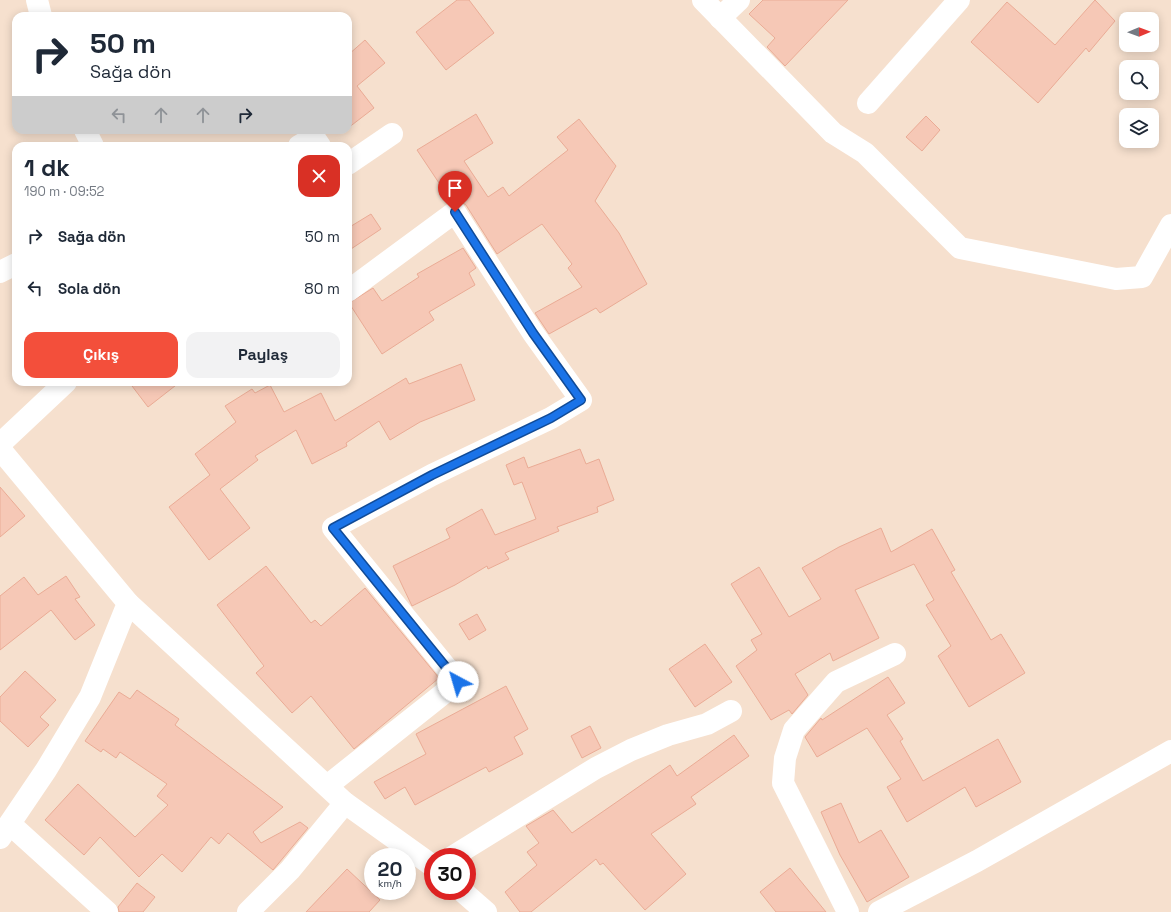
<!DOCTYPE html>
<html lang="tr">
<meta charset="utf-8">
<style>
body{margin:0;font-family:"Space Grotesk",sans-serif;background:#f2f2f3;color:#1f2937;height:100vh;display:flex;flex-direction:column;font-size:15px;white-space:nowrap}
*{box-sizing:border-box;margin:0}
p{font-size:13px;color:#747a83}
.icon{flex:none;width:22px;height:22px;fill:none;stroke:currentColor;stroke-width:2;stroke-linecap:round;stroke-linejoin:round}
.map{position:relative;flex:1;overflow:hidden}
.details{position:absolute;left:12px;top:142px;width:340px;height:244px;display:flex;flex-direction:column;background:#fff;border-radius:12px;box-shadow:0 2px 10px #0003}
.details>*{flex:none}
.banner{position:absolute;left:12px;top:12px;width:340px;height:122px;border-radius:12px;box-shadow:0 2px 10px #0003;background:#fff;color:#1f2937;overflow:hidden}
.needle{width:26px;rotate:89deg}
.controls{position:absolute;left:1119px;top:12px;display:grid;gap:8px}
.controls a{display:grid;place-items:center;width:40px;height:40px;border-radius:8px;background:#fff;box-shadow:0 2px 10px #0003;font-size:20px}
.speed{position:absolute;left:364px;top:848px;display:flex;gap:8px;font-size:20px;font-weight:700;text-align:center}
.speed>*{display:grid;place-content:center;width:52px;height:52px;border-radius:50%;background:#fff;box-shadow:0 2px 10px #0003;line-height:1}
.speed small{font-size:10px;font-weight:400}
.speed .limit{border:6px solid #d22;background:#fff;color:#111}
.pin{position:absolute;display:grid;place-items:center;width:34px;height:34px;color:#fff;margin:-41px -17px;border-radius:50% 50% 50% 0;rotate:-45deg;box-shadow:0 0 4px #0007}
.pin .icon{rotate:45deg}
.me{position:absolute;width:44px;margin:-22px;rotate:321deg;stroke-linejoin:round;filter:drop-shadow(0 0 3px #0008)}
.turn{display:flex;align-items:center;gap:14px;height:84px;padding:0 12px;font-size:18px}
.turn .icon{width:52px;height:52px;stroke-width:2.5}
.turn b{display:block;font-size:28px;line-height:34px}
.lanes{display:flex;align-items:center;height:38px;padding:0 12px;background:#0003;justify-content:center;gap:20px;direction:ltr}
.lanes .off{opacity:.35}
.round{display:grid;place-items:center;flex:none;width:42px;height:42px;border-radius:12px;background:#f2f2f3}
.headline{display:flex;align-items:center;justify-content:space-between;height:68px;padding:0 12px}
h1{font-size:24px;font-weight:700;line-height:30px}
.primary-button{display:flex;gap:8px;margin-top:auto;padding:8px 12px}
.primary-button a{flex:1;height:46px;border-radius:12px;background:#f34f3b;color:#fff;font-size:16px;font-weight:700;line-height:46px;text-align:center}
.primary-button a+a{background:#f2f2f3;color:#1f2937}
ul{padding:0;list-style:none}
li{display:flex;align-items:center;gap:12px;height:52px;padding:0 12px}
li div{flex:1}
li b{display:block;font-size:15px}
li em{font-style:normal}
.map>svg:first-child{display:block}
.residential{fill:#f6e0ce;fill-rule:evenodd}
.building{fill:#f6c8b6;stroke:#eaab95}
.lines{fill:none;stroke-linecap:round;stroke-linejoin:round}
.minor{stroke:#fff;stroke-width:22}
.route-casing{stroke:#114b97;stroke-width:10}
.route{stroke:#1a73e8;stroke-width:7}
</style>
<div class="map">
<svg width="1171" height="912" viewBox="0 0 1171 912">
<rect width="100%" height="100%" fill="#feefe1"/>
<path class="residential" d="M0,0h1171v912h-1171zM16,16h332v114h-332zM1126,19h26v26h-26zM1126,67h26v26h-26zM1126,115h26v26h-26zM16,146h332v236h-332zM373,857h34v34h-34zM433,857h34v34h-34z"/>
<g class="building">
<path d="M457,0h12l25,33 -48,37 -30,-38z"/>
<path d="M763,0h85l-63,66 -18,-19 8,-9 -26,-24z"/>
<path d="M1095,0l20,21 -26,31 -3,-4 -48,55 -67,-61 36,-40 48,43z"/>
<path d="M365,40l20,23 -28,23 17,22 -26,20v-73z"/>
<path d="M476,114l17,29 -29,18 24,36 15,-10 6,9 59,-46 -11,-13 22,-18 37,47 -21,35 24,32 28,51 -47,29 -4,-5 -47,26 -14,-21 47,-26 -14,-19 4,-4 -30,-40 -45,30 -31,-49 -6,-4h-9l-34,-51z"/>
<path d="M926,116l14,14 -18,21 -16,-14z"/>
<path d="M371,214l10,15 -33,22v-23z"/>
<path d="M463,248l13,20 -7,5 6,12 -46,27 5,8 -52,34 -33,-51 24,-15 9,13 37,-24 -2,-3z"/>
<path d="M461,364l14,36 -55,22 -30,18 -11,-19 -33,22 1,3 -35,18 -16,-34 -41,26 3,4 -38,29 30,39 -41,32 -40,-53 41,-32 -15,-21 41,-32 -11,-16 27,-17 3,4 15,-8 14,27 37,-19 14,28 71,-43 3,6z"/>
<path d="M129,382h51l-32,25z"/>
<path d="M580,449l6,15 13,-5 15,41 -17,7 1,5 -41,15 2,4 -54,22 4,6 -21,10 -1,-3 -32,19 -43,21 -19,-40 57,-28 -4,-9 36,-20 13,26 41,-16 -14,-37 -8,3 -8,-20 18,-8 4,11z"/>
<path d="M0,487l25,29 -25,21z"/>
<path d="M881,528l10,24 41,-23 23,41 -4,2 40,68 10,-6 24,39 -56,34 -31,-51 13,-10 -25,-41 8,-5 -20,-36 -59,26 24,48 -46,23 -3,-8 -35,21 13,21 -16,19 -3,-4 -18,10 -35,-54 21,-16 -6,-10 11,-6 -31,-50 28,-17 30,50 32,-18 -19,-31 37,-21z"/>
<path d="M266,566l45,57 4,-3 6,6 44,-38 74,90 -85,71 -43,-53 -19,17 -36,-40 8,-7 -47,-61z"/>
<path d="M66,576l14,21 -5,2 20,26 -20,15 -24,-30 -51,40v-54l24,-19 14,18z"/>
<path d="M477,614l9,16 -17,10 -10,-16z"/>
<path d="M705,644l27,38 -37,25 -26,-38z"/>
<path d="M25,671l31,29 -16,17 9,8 -21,22 -28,-26v-24z"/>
<path d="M888,677l17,26 -18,12 16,24 -3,2 23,40 75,-42 23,43 -45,25 -11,-20 -58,35 -20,-35 14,-8 -34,-51 -50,29 -12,-20 16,-19 1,2z"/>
<path d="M506,686l22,43 -14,8 9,17 -34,18 -3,-5 -71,38 -10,-18 -20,12 -11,-17 52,-28 -10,-20z"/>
<path d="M137,690l42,29 -4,6 108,82 -30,25 8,11 39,-21 8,6 -35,42 -45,-37 -9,11 -8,-7 -29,35 -20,-18 -23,23 -39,-40 -16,18 -39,-35 33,-36 57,53 33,-32 -11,-9 10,-12 -47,-32 -4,6 -13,-9 -2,3 -16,-11 34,-49 11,7z"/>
<path d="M590,726l11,22 -19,10 -11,-22z"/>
<path d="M734,735l15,21 -58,41 5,7 -45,30 35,40 -41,36 -42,-47 -3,2 -4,-6 -65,53h-11l-15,-20 32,-27 -10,-13 12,-9 -13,-17 27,-16 19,23 98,-68 7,11z"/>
<path d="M841,803l18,40 22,-13 28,47 -42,25 -27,-47 -19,-43z"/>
<path d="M790,868l36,44h-50l-16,-20z"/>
<path d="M347,869l33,31 -11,12h-63z"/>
<path d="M137,883l18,14 -12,15h-24l-1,-5z"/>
</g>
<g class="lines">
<g class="minor">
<path d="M37,0l4,16"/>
<path d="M703,0l130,133 32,20 95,95 156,31 26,-2 29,-52"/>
<path d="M720,18l19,-18"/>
<path d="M868,103l91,-103"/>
<path d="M85,130l8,16"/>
<path d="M299,146l15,-9 6,9"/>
<path d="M348,164l44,-30"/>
<path d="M0,272l16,-8"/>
<path d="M0,444l66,-62"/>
<path d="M0,449l128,154 -38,94 -44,73 -46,68"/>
<path d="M128,603l217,200 88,63"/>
<path d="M327,786l131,-104 -125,-154 99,-53 119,-57 30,-18 -48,-67 -78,-121 -107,79"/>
<path d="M10,824l97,88"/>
<path d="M452,857l144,-89 35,-18 37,-15 39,-11 24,-13"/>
<path d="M462,891l24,21"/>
<path d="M248,912l42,-42 55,-67"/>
<path d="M848,912l-65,-129 2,-25 9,-28 42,-48 59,-28"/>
<path d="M879,912l98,-51 194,-110"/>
</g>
</g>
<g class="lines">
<defs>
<path id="route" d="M455,212l78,121 48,67 -30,18 -119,57 -99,53 125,154"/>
</defs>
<use href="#route" class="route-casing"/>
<use href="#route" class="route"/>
</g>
</svg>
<div class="controls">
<a><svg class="needle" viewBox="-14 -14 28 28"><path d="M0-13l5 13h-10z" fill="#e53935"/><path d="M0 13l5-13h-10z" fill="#747a83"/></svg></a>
<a><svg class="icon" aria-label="search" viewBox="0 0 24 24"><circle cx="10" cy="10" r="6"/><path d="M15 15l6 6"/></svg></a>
<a><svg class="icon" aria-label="layers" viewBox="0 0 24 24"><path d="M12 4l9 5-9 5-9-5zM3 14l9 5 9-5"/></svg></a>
</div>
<div class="speed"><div>20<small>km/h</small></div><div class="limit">30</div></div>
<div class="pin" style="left:455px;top:212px;background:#d93025"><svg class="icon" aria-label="arrive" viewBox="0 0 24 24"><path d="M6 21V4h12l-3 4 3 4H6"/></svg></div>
<svg class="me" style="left:458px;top:682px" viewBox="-20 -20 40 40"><circle r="19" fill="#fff"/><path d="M0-13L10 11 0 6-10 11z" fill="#1a73e8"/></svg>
<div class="banner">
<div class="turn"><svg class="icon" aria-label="right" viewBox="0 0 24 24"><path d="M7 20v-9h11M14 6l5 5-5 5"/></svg><div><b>50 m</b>Sağa dön</div></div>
<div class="lanes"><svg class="icon off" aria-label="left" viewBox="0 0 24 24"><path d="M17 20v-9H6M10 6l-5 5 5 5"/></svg><svg class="icon off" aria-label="ahead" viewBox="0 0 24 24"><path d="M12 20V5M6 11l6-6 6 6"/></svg><svg class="icon off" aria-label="ahead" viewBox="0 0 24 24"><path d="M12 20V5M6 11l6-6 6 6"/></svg><svg class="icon" aria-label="right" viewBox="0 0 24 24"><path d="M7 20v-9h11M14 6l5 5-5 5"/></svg></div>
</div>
<section class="details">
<div class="headline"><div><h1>1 dk</h1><p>190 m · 09:52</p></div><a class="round" style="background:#d93025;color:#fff"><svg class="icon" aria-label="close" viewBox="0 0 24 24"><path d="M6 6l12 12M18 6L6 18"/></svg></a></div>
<ul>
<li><svg class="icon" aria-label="right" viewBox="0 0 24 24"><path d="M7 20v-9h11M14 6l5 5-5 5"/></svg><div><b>Sağa dön</b></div><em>50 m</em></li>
<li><svg class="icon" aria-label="left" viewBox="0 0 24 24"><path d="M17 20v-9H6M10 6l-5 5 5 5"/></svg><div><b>Sola dön</b></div><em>80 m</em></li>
</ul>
<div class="primary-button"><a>Çıkış</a><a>Paylaş</a></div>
</section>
</div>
